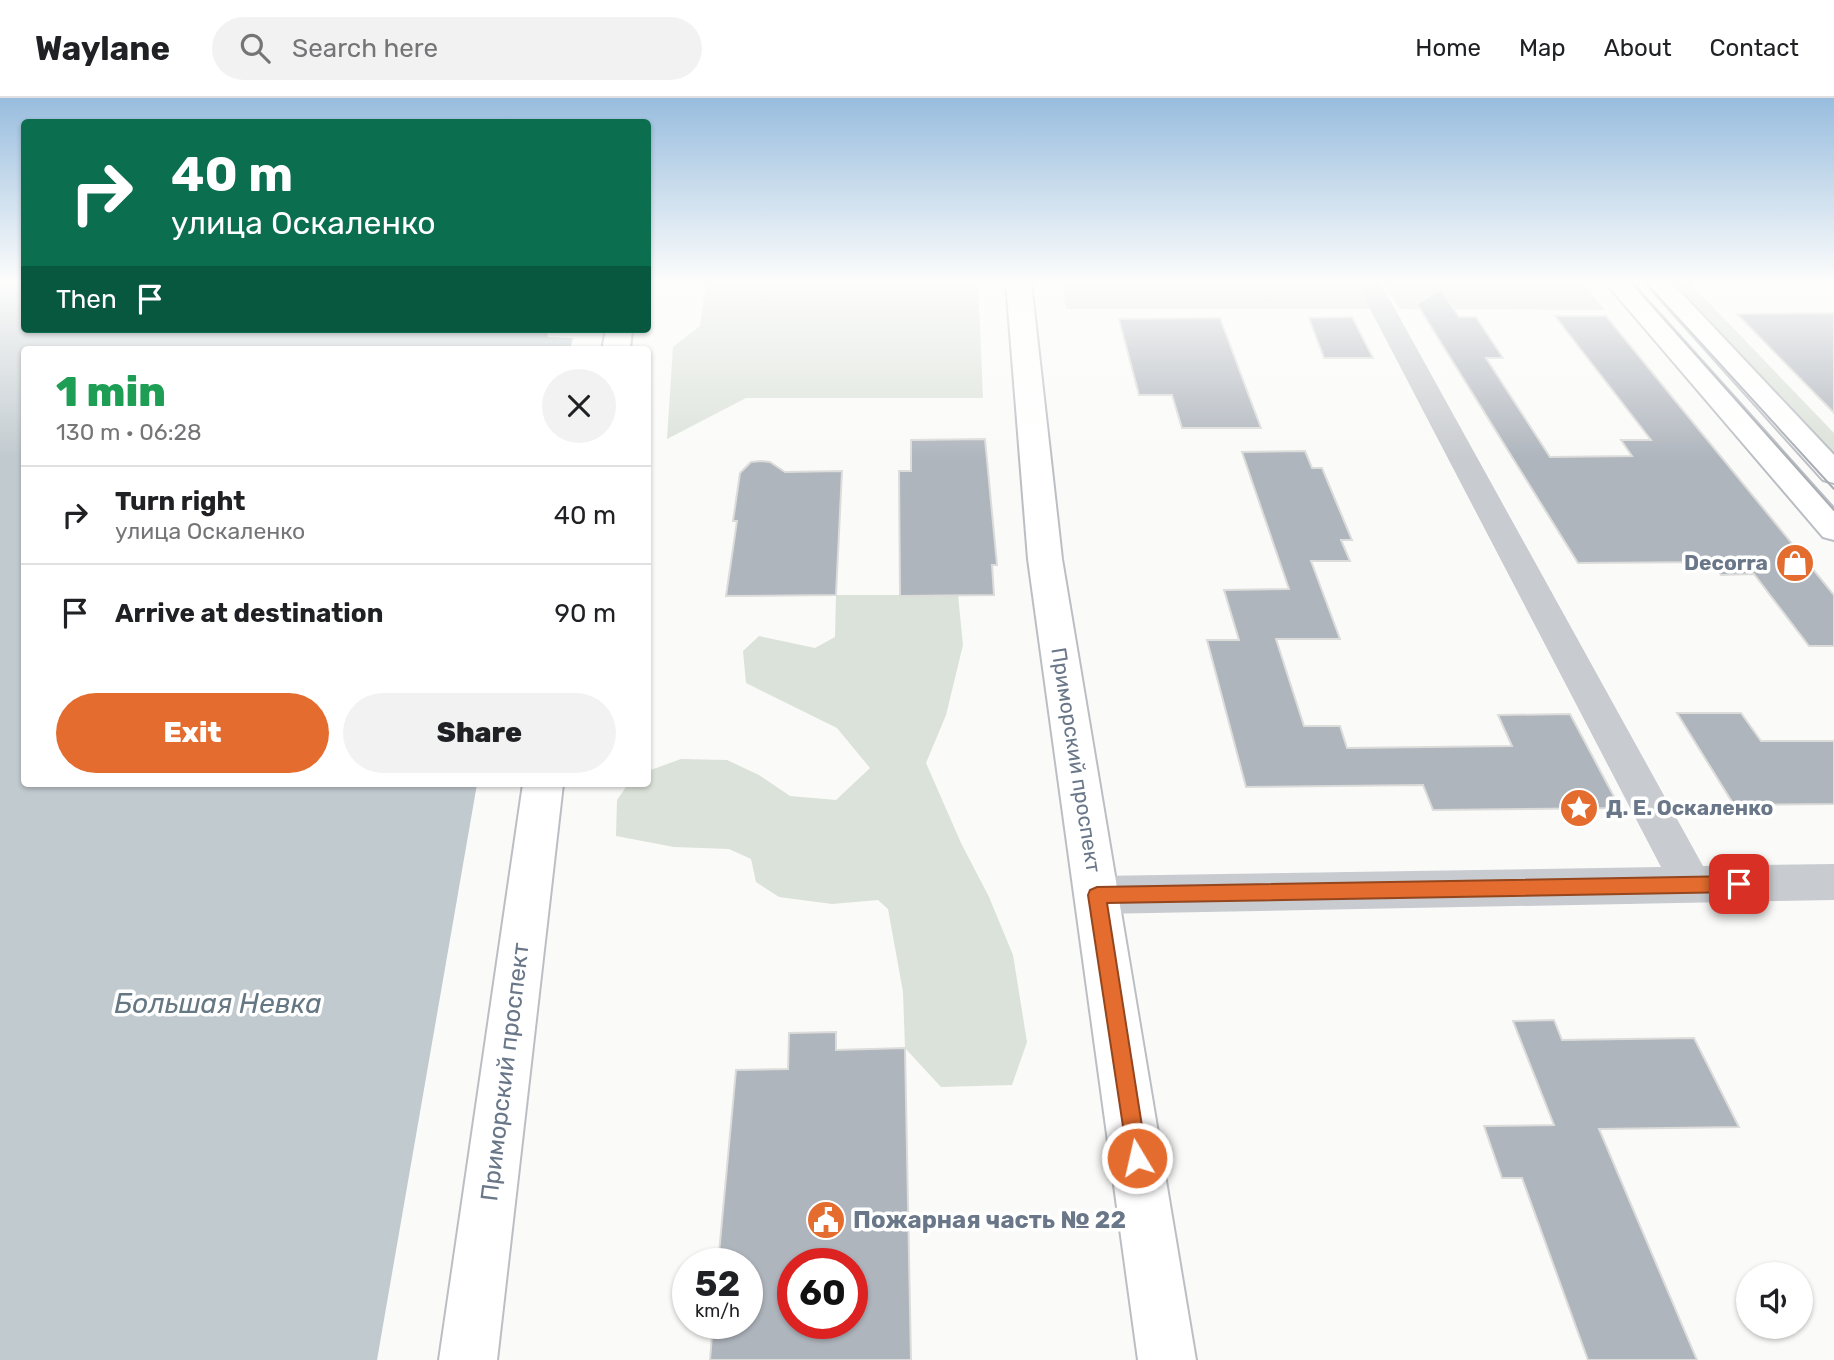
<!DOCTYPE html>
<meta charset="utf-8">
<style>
body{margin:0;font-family:Rubik,sans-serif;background:#f2f2f2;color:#202124;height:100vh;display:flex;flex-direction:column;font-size:26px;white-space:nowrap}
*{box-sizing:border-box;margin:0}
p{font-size:23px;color:#757577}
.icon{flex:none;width:38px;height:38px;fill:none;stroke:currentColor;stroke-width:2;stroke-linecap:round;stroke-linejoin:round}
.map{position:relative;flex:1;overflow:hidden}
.details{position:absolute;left:21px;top:248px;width:630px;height:441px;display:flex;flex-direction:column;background:#fff;border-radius:7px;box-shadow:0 2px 5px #0004}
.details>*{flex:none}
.hud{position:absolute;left:21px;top:21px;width:630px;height:214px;border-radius:7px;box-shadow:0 2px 5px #0004;background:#0b6e4f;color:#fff;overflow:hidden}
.controls{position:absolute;left:1736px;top:1164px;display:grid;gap:14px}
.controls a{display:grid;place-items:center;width:77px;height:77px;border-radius:50%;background:#fff;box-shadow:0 2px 5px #0004;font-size:35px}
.speed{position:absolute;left:672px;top:1150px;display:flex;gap:14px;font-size:35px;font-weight:700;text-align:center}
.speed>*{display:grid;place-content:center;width:91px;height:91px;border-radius:50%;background:#fff;box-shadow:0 2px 5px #0004;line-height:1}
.speed small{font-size:18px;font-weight:400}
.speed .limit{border:10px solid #d22;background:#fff;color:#111}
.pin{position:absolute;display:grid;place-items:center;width:60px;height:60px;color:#fff;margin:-30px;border-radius:14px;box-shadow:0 4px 10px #0006}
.me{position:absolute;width:77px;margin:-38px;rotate:351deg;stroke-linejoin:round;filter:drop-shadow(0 0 5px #0008)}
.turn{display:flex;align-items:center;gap:24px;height:147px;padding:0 35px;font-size:32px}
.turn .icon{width:91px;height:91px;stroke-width:2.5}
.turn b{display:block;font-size:49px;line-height:60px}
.then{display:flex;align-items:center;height:66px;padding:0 35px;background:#0003;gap:14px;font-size:26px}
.round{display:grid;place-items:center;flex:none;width:74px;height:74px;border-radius:37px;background:#f2f2f2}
.summary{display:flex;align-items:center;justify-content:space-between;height:119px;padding:0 35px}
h1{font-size:42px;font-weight:800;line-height:52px;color:#1e9e55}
.action{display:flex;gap:14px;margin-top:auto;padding:14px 35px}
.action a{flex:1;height:80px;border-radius:42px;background:#e36c2e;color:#fff;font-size:28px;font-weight:800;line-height:80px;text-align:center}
.action a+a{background:#f2f2f2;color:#202124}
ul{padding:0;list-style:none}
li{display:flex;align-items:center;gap:21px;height:98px;padding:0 35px;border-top:2px solid #e0e0e0}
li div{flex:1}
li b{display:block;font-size:26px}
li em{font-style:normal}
header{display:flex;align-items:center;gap:42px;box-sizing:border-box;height:98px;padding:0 35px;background:#fff;border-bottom:2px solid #e0e0e0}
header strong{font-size:33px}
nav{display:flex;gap:38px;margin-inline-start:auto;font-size:24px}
.search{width:490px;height:63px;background:#f2f2f2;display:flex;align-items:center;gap:18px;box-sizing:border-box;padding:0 24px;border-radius:38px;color:#757577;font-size:26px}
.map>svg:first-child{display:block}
.green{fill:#dbe2d9}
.water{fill:#c1cacf}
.building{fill:#afb5bd;stroke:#dcdcda;stroke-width:2;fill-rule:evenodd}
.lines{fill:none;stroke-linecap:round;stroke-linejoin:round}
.secondary-casing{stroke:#babec4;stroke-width:4}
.primary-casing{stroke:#bbbec3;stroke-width:4}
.minor{fill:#c8cbcf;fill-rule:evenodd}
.secondary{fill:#fff;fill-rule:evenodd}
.primary{fill:#fff;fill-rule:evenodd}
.tram{stroke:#a8adb4;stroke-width:2}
.route{fill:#e36c2e;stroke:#94461e;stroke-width:2}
.labels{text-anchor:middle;stroke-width:7;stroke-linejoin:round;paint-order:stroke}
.poi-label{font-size:21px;font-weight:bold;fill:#697789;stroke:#fff;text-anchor:end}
.street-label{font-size:21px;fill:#697789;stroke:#fff}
.near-street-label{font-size:24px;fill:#697789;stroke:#fff}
.near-poi-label{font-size:24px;font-weight:bold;fill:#697789;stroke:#fff;text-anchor:start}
.near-water-label{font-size:28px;font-style:italic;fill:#657783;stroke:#fff}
</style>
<header>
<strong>Waylane</strong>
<div class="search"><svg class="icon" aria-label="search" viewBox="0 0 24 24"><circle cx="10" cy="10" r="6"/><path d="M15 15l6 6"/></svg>Search here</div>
<nav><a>Home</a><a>Map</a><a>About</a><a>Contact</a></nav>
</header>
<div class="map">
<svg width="1834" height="1262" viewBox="0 0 1834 1262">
<rect width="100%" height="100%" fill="#fafaf8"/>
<g class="green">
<path d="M706,184h272l5,116h-237l-79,41 6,-92 27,-21z"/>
<path d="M1062,184h300l17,27h-313z"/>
<path d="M1383,184h199l23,28 -205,-1z"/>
<path d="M1669,184h20l145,151v25z"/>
<path d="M836,497h122l5,50 -17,70 -20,48 35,80 28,54 24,58 14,87 -15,43 -71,2 -36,-39 -2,-56 -15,-83 -10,-9 -46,4 -53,-7 -23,-15 -5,-23 -22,-10 -55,-2 -58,-11 1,-36 11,-16h20v-13l33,-12 46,1 32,15 31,21 46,4 34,-32 -33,-40 -91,-45 -3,-32 16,-15 56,12 20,-11z"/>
</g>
<path class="water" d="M0,184h24v47h523l1,8 25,1 -3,12h-546v434h453l-100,576h-377z"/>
<g class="building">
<path d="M1441,191l18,28h17l27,41h-17l64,99 82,-1 -11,-16h30l-96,-124h51l228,279v51h-25l-55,-72 -33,1 -9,-13 -134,1 -161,-259z"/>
<path d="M1834,215v100l-97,-99z"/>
<path d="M1352,219l21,41h-49l-15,-40z"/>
<path d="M1220,220l41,110h-79l-10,-33h-33l-20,-76z"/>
<path d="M985,341l12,126h-5l2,30 -94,1 -1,-125h12v-31z"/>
<path d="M1305,353l7,17h10l30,72h-11l9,21h-39l29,78h-64l28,87h36l7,22 165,-2 -14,-31 72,-1 50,94 -187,2 -10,-25 -177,2 -39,-147h32l-15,-50 65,-1 -47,-137z"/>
<path d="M761,363l9,1 15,10 57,-1 -6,124 -110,1 11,-75h-4l7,-48 11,-11z"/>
<path d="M1677,615h64l20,28h73v63l-100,1z"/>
<path d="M1554,922l8,20 132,-2 45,89 -140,2 98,231h-109l-66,-182h-20l-18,-52 70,-1 -41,-104z"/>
<path d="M836,934v18l69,-2 6,312h-201l3,-37h34v-59h-29l18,-194 52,-1 1,-36zM793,1166h59v59h-59z"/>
</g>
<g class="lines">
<defs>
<g id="secondary">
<path d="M1605,184h26l203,227v31l-11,-3z"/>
<path d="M1645,184h26l163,173v28l-11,-3z"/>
</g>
<g id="primary">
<path d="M1006,184h25l31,277 134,801h-58l-110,-801z"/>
<path d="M606,231h26l-2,21h-28z"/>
<path d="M523,686h40l-66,576h-58z"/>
</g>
</defs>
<use href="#secondary" class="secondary-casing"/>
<use href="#primary" class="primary-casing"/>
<path class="minor" d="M1356,184h24l323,584 131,-2v36l-737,14 -15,-6 -6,-13 6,-13 15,-6 564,-9z"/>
<use href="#secondary" class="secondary"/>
<use href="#primary" class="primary"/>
<g class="tram">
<path d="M1631,184l203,228"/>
<path d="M1645,184l189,207"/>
</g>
</g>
<linearGradient id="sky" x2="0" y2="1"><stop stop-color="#98bdde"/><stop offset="0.51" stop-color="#fdfdfc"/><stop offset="1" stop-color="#fdfdfc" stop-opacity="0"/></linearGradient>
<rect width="1834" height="361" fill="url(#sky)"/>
<path class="route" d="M1739,778l6,2 3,6 -3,6 -6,2 -632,11 40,255 -3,8 -7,3 -8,-3 -41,-271 2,-5 7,-3z"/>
<defs>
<symbol id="shop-disc" viewBox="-11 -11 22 22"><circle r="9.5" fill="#e36c2e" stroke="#fff"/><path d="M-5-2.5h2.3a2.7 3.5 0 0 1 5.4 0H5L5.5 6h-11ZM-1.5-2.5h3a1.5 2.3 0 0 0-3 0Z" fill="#fff"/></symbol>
<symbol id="sight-disc" viewBox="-11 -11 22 22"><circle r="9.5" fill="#e36c2e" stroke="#fff"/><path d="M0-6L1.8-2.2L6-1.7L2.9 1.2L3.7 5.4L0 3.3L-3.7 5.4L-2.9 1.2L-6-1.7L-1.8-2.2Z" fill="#fff"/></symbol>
<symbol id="civic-disc" viewBox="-11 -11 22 22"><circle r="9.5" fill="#e36c2e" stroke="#fff"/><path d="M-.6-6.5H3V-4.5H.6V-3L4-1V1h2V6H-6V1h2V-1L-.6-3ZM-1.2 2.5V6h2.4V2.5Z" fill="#fff"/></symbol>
</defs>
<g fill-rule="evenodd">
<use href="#shop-disc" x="1773" y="443" width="44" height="44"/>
<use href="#sight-disc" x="1557" y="688" width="44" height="44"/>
<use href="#civic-disc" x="804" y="1100" width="44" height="44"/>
</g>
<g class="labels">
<g class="poi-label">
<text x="1768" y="472">Decorra</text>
<text x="1606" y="717" text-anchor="start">Д. Е. Оскаленко</text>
</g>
<g class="street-label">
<text transform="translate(1076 662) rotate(81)" y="7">Приморский проспект</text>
</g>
<g class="near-street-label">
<text transform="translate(505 974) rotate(-83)" y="8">Приморский проспект</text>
</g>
<g class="near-poi-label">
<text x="853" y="1130">Пожарная часть № 22</text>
</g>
<g class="near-water-label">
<text x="218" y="915">Большая Невка</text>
</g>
</g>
</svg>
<div class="controls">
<a><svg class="icon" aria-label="sound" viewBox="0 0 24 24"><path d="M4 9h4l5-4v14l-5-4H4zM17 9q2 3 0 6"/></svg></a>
</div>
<div class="speed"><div>52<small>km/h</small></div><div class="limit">60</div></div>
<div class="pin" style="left:1739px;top:786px;background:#d93025"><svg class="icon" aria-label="arrive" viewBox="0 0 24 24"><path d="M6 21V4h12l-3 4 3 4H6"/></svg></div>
<svg class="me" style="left:1137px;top:1060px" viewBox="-20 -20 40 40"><circle r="17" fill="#e36c2e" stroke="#fff" stroke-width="3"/><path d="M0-11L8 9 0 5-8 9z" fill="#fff"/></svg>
<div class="hud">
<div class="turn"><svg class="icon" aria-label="right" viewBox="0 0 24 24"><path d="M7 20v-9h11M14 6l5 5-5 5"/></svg><div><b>40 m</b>улица Оскаленко</div></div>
<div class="then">Then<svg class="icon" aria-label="arrive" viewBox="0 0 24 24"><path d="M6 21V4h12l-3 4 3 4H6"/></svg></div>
</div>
<section class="details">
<div class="summary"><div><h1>1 min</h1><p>130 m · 06:28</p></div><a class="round"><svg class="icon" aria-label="close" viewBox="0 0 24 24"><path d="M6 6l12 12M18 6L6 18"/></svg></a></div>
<ul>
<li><svg class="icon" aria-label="right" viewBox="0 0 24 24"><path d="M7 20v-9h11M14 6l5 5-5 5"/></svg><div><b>Turn right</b><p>улица Оскаленко</p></div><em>40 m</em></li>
<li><svg class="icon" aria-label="arrive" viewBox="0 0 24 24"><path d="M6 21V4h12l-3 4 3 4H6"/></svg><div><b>Arrive at destination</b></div><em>90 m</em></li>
</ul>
<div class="action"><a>Exit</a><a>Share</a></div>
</section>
</div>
